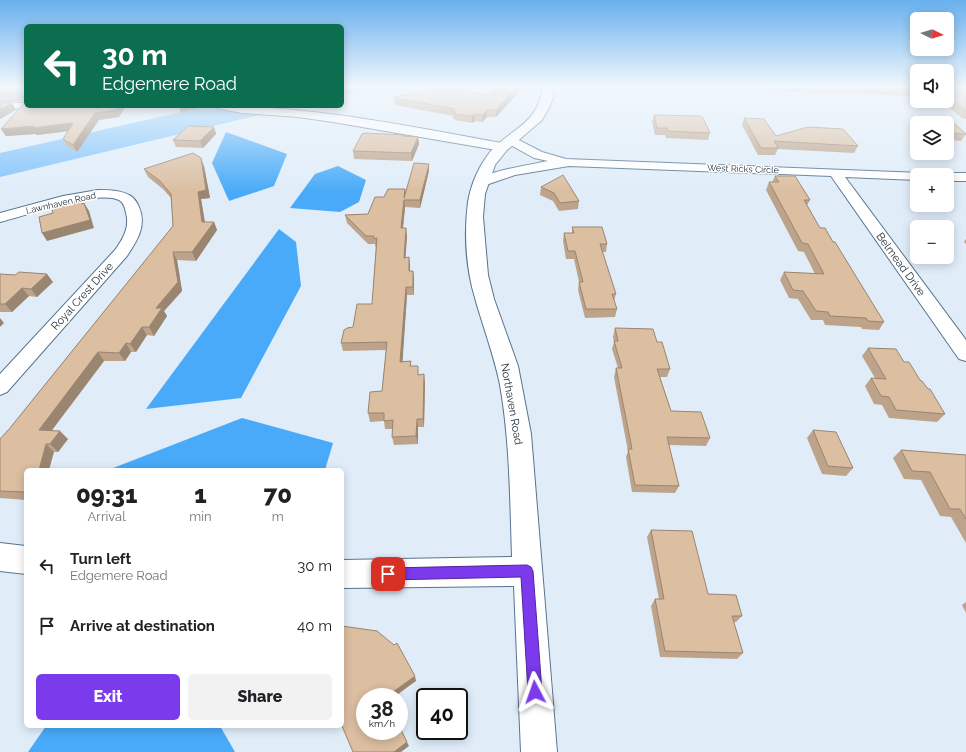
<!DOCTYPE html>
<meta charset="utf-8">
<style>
body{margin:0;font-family:Raleway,sans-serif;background:#f2f2f2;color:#202124;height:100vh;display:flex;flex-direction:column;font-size:15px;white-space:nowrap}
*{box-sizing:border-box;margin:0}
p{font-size:13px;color:#757577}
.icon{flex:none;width:22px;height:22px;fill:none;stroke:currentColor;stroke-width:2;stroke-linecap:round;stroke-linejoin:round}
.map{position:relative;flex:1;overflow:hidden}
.sheet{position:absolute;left:24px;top:468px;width:320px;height:260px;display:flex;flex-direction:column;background:#fff;border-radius:6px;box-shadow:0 2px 10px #0003}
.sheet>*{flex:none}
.guide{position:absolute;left:24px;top:24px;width:320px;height:84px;border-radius:6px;box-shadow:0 2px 10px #0003;background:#0b6e4f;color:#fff;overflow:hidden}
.needle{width:26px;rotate:95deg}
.controls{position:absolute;left:910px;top:12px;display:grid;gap:8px}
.controls a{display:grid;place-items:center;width:44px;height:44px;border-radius:6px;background:#fff;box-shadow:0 2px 10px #0003;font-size:20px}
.speed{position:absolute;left:356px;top:688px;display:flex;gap:8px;font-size:20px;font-weight:700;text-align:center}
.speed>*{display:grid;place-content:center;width:52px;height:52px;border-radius:50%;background:#fff;box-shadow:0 2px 10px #0003;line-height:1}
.speed small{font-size:10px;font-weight:400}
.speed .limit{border:2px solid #111;border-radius:6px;background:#fff;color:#111}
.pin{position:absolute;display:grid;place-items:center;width:34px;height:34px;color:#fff;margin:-17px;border-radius:8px;box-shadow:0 2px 6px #0006}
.me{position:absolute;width:44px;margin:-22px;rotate:356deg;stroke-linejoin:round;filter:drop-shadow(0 0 3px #0008)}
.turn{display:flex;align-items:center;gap:14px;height:84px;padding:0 12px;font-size:18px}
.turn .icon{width:52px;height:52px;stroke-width:2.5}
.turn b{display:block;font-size:28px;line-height:34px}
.eta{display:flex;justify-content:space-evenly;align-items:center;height:68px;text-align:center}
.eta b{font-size:24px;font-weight:800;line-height:28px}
.primary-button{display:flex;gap:8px;margin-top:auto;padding:8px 12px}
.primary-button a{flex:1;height:46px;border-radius:6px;background:#7c3aed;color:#fff;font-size:16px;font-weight:800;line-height:46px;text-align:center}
.primary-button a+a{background:#f2f2f2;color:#202124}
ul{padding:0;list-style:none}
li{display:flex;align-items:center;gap:12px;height:60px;padding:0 12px}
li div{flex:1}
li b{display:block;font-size:15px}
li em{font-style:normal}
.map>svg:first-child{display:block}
.green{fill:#82c3fb}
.water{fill:#48aaf8}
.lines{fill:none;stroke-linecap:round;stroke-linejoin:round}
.minor-casing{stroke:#58748e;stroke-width:2}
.tertiary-casing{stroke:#58748e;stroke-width:2}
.minor{fill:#fff;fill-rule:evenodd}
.tertiary{fill:#fff;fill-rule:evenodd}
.wall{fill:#bda38a}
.shaded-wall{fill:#9a8571}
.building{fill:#dcbea1;stroke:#9a8571}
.route{fill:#7c3aed;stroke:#51269a}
.labels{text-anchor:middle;stroke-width:3;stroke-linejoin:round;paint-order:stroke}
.far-street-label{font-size:9px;fill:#1d2934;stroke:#fff}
.street-label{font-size:11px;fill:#1d2934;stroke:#fff}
</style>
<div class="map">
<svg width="966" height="752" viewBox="0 0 966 752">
<rect width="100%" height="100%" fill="#e0edf9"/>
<g class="green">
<path d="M342,86h37l-37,9z"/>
<path d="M208,106h89l-297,71v-24z"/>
</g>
<g class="water">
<path d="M226,132l61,22 -13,32 -45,15 -17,-38z"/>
<path d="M338,166l28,14 -7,22 -19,10 -50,-4 25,-34z"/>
<path d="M279,229l17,13 5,44 -60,112 -95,11z"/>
<path d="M242,418l91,25 -8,27h-217z"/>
<path d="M46,726h174l15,26h-207z"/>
</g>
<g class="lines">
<defs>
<g id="minor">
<path d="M0,102l26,1v3h5l-5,3 -26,-1z"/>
<path d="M216,106c96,0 192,20 286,37l4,1 2,3 -2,3 -4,1 -169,-29 -35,-5 -56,-4 -25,-5z"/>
<path d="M511,136l31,16 24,7 356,14 1,2h-6v5l-72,-3 121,163v21l-7,-2 -128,-183 -262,-10 -54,9 -35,12 -5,-1 -2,-3c8,-11 61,-19 75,-22l-14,-3 -27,-15 -2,-3 2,-3z"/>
<path d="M947,173h19v8h-19v-6h-5z"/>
<path d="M98,190c10,0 22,0 31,5 4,2 8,7 10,12 8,19 -2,34 -12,49l-120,136 -7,3v-21l115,-124c8,-11 15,-23 11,-37 -1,-5 -2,-10 -7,-13 -22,-11 -94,16 -119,22v-9l63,-17z"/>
</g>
<g id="tertiary">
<path d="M542,86h11v12l-4,10 -7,12 -35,30 -12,15 -10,29 -2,23 5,58 6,24 24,67 13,68 26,318h-36l-7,-166 -172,2v-28l170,-3c-2,-57 -2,-116 -12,-172 -6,-30 -17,-58 -25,-87 -9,-30 -11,-65 -7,-96 3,-18 11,-36 22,-50 21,-24 50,-28 52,-66z"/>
<path d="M0,543l26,3v28l-26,-3z"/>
</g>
</defs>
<use href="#minor" class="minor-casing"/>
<use href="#tertiary" class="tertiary-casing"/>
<use href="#minor" class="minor"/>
<use href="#tertiary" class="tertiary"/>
</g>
<g class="wall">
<path d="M26,86v20h100l-7,11 -20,3 -22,32 -10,-6 -4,-7 5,-8 -31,4 -1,-1 -30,2 -5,-7 25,-28h-26v-14z"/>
<path d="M484,86h40l-28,31h-9l-5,5 -7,-1 -3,2 -17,-3v-1h-2v-3l-58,-11 -1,-8 98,-2z"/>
<path d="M745,86h172v10l-154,-5 -1,-2z"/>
<path d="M947,86h19v33l-4,-1 -21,-17h6z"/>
<path d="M177,106h23v2l-19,4z"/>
<path d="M654,115l56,18 -2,7 -42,-2 -1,-3h-10l-3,-13z"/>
<path d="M744,118l32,18 82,10 -4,7 -76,-4 -3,6h-17l-16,-30z"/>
<path d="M926,119l24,1 16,14 -5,7 -14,-1v-17h-23z"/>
<path d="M214,127l2,7 -13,14 -27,-1 -3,-7z"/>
<path d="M404,135v1l14,1 1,7 -7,17 -58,-2 -1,-8z"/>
<path d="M204,166l6,32 -9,1 4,23h9l3,8 -21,31 -19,-1 5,31 -18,20 3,5 -13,20 -7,-1 -11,17h-5l-6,9h-21l-52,69 16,9 -10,13h-4l-28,18v30l-26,-2v-59l10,-11 163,-202 -2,-28 -8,-9 -15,-12 -4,-8z"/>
<path d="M429,171l-9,37 -15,-1 -2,21 4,8 -2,22 5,7v6h3l1,8v16h-7l-5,66h9v5l14,17 -1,44h-6v17l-24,1 -2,-8 1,-8h-8l-1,-8 -14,1 -2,-9 14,-22 4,-41 -43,1 -2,-8 5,-14 7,-2 19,-23 4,-58 -1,1v-3h-7l-21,-21 -2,-8 23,-1 16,-17 21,-8 1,4z"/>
<path d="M775,176l35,24 -3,5 13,23 13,14 51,80 -5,8 -17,-1 -1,-2 -36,-2 -2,-5h-12l-13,-21 -9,-1 -9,-18 4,-8 31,2 -11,-22 -6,-1 -32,-61 3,-8h3z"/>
<path d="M541,187l38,14 -1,8 -19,2 -6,-10 -13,-6z"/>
<path d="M572,227l35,17 -1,8h-4l14,42 -2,7 3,8 -2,8 -30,1 -7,-28 1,-8 -5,-23h-8l-3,-18 1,-8h8z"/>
<path d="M966,239v5l-2,-2z"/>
<path d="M0,274l53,8 -16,15 -8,-1 -17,16h-12z"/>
<path d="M615,328l42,14 13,27 -3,8h-7l11,34 39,27 -4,8 -37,-1 10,41 -4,7 -43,-1 -6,-35 2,-6 -14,-74 2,-9h2l-6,-19 2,-7 -1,-5z"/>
<path d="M868,348l36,14 24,27 17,25 -8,8 -48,-4 -7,-13 -8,-1 -9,-18 6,-8h4l-13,-22z"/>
<path d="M813,430l40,38 -7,8 -24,-2 -15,-36z"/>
<path d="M901,450l65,5v88l-15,-26 -11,-1 -19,-36 -17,-1 -11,-21z"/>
<path d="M651,530l57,64 34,22 -6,6h-2l9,31 -6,6 -77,-2 -9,-51 4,-7h4l-12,-62z"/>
<path d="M966,602v11l-4,-8z"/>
</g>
<g class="shaded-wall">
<path d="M518,86h6l-28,31v-7z"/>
<path d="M26,95v6l-2,-4z"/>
<path d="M12,103l4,7 -16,9v-9z"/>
<path d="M118,106h8l-7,11 -20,3 -22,32 -4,-7 22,-32z"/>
<path d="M179,106h21v2l-19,4z"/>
<path d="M487,110v7l-5,5v-7z"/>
<path d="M475,114v7l-3,2v-7z"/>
<path d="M73,123l4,7 -40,5 -1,-1 -30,2 -5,-7z"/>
<path d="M214,127l2,7 -13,14 -3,-7z"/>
<path d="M418,137l1,7 -7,17 -1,-8z"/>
<path d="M201,158l3,8 6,32 -9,1 5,31 -4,-8 -4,-30z"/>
<path d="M429,164v7l-9,37v-8z"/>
<path d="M404,200l1,7 -3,29 -1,-8z"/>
<path d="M84,203l5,8 5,17 -47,13 -5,-8z"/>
<path d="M214,222l3,8 -21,31 -4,-9z"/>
<path d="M406,228l1,8 -2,30 -1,-8z"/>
<path d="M173,252l4,8 5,31 -18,20 3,5 -13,20 -5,-9z"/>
<path d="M409,257l1,8v14l-1,-8z"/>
<path d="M413,271l1,8v16l-1,-8z"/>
<path d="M47,274l6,8 -16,15 -6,-8z"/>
<path d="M406,287l1,8 -5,75 -2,-8z"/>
<path d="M22,288l7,8 -17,16 -7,-8z"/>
<path d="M0,318l4,5 -4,4z"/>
<path d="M142,327l5,8 -11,17 -6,-8z"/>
<path d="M126,343l5,9 -6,9 -6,-8z"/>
<path d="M98,352l6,9 -58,77 -7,-8z"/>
<path d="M424,374l1,9 -1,44 -1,-8z"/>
<path d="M417,419l1,8v17l-2,-8z"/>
<path d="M60,431l8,8 -10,13 -8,-8z"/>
<path d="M46,444l8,8 -5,18h-10z"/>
<path d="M415,676l1,5 -22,16h-8z"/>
<path d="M399,726l10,20 -8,6h-7z"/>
</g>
<g class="building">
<path d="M26,86v9l-2,2 -2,-2 -22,-1v-8z"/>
<path d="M490,86h28l-22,24h-9l-5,5 -7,-1 -3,2 -18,-2 2,-2h-4l3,-3 -61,-11v-1l50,-9 54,8z"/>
<path d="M834,86h83v3z"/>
<path d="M947,86h19v25l-19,-15z"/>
<path d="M26,101v5h92l-3,4 -20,3 -22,32 -10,-6 10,-16 -41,5 2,-2 -33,3z"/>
<path d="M0,103h12l-12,7z"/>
<path d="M654,115l46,1 3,2 7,15 -42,-2 -1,-3h-10z"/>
<path d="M744,118l20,1 12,17 32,-9 35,2 15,17 -84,-5 4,7h-17z"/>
<path d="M926,119l24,1 16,14 -19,-1v-10h-16z"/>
<path d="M188,126l26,1 -14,14 -27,-1z"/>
<path d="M365,133l39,2 -1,1 15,1 -7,16 -58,-2 9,-17z"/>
<path d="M193,153l8,5 5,32 -8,2 4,30h12l-22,30h-19l5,30 -22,26h6l-13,19h-7l-12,17 -4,-1 -7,10 -21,-1 -59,78 21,1 -10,13h-4l-7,26h-13v21l-1,1 -25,-1v-52l10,-11 163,-202 -2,-32 -11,-13 -16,-12z"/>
<path d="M414,163l15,1 -9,36h-16l-3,28h5l-2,30 5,-1v14h4v16h-7l-6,75 11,-1 -1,5h8v9l6,-1 -1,45h-6l-1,17 -24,1 1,-17 -9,1v-8h-16l2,-21 12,-1 5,-49 -46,1 3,-13 2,-1 1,-1 6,-1 4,-23h15l5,-66 -3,1v-3h-8l-21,-21 23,-1 7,-17h9l4,-8h17l-1,9z"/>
<path d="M563,175l16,26 -19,2 -6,-10 -13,-6z"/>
<path d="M775,176h20l15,24h-6l16,28h5l8,14h2l49,80 -16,-1 -2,-3 -36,-2 -2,-4 -12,-1 -13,-20 -10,-1 -9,-18 40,2 -16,-30 -6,-1 -33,-61h10z"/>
<path d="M81,201l1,3 2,-1 6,17 -48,13 -3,-16 14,-4 -1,-4z"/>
<path d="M572,227h30l5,17h-7l16,50h-4l5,15h-31l-7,-27h4l-8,-31h-7l-4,-18h10z"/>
<path d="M19,272l28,2 -16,15 -9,-1 -17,16h-5v-30l15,1z"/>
<path d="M615,328l38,1 4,13h5l8,27h-13l14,42 30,1 9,26 -43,-1 12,49 -44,-1 -7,-36h4l-16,-81h6l-8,-27h4z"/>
<path d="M868,348l28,1 8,13h5l11,18 2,1 6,8h2l15,25 -49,-4 -7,-13 -8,-1 -10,-18 15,1z"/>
<path d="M813,430l23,2 17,36 -25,-2z"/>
<path d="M901,450l65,5v64l-6,-10h-10l-20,-37 -18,-1z"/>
<path d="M651,530l41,1 16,63 28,1 6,21h-10l11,37 -78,-2 -10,-52h9z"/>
<path d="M342,626l35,5 17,14 3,-2 18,33 -29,21h-21v34h34v-5l8,16 -13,10h-41l-11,-26z"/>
</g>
<linearGradient id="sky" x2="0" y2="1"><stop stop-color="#68b0ee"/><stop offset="0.45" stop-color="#f1f7fc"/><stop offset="1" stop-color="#f1f7fc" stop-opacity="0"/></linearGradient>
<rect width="966" height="192" fill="url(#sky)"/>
<path class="route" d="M527,565l4,2 2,4 9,121 -2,5 -5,2 -5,-2 -2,-5 -7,-115 -133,3 -4,-2 -2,-4 2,-5 4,-1z"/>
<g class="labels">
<g class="far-street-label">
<text transform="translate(743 169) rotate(2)" y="3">West Ricks Circle</text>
<text transform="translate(61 203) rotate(-13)" y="3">Lawnhaven Road</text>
</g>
<g class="street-label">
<text transform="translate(901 264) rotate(54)" y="4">Belmead Drive</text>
<text transform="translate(82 296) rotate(-48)" y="4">Royal Crest Drive</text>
<text transform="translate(512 404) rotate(80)" y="4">Northaven Road</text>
</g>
</g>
</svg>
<div class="controls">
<a><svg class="needle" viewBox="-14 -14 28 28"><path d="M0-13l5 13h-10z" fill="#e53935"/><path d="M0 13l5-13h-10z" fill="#757577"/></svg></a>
<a><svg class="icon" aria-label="sound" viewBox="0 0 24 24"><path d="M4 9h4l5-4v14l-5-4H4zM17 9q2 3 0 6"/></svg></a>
<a><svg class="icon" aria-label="layers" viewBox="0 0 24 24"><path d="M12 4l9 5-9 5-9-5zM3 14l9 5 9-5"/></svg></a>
<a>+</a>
<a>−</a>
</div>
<div class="speed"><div>38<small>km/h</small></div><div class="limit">40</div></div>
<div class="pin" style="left:388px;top:574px;background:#d93025"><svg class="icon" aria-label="arrive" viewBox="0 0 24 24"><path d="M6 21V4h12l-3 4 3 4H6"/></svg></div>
<svg class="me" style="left:535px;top:692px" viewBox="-20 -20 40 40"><path d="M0-17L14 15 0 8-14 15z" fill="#7c3aed" stroke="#fff" stroke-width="4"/></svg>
<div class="guide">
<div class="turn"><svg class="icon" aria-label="left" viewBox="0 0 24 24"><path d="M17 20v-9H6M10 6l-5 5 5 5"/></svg><div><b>30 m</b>Edgemere Road</div></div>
</div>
<section class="sheet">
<div class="eta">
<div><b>09:31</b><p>Arrival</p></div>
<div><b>1</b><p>min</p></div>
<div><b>70</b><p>m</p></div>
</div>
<ul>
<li><svg class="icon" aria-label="left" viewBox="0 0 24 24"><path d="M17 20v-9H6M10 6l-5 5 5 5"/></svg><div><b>Turn left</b><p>Edgemere Road</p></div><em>30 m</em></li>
<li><svg class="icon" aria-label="arrive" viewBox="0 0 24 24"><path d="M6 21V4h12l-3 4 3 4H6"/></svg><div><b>Arrive at destination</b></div><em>40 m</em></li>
</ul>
<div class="primary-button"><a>Exit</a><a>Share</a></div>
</section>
</div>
